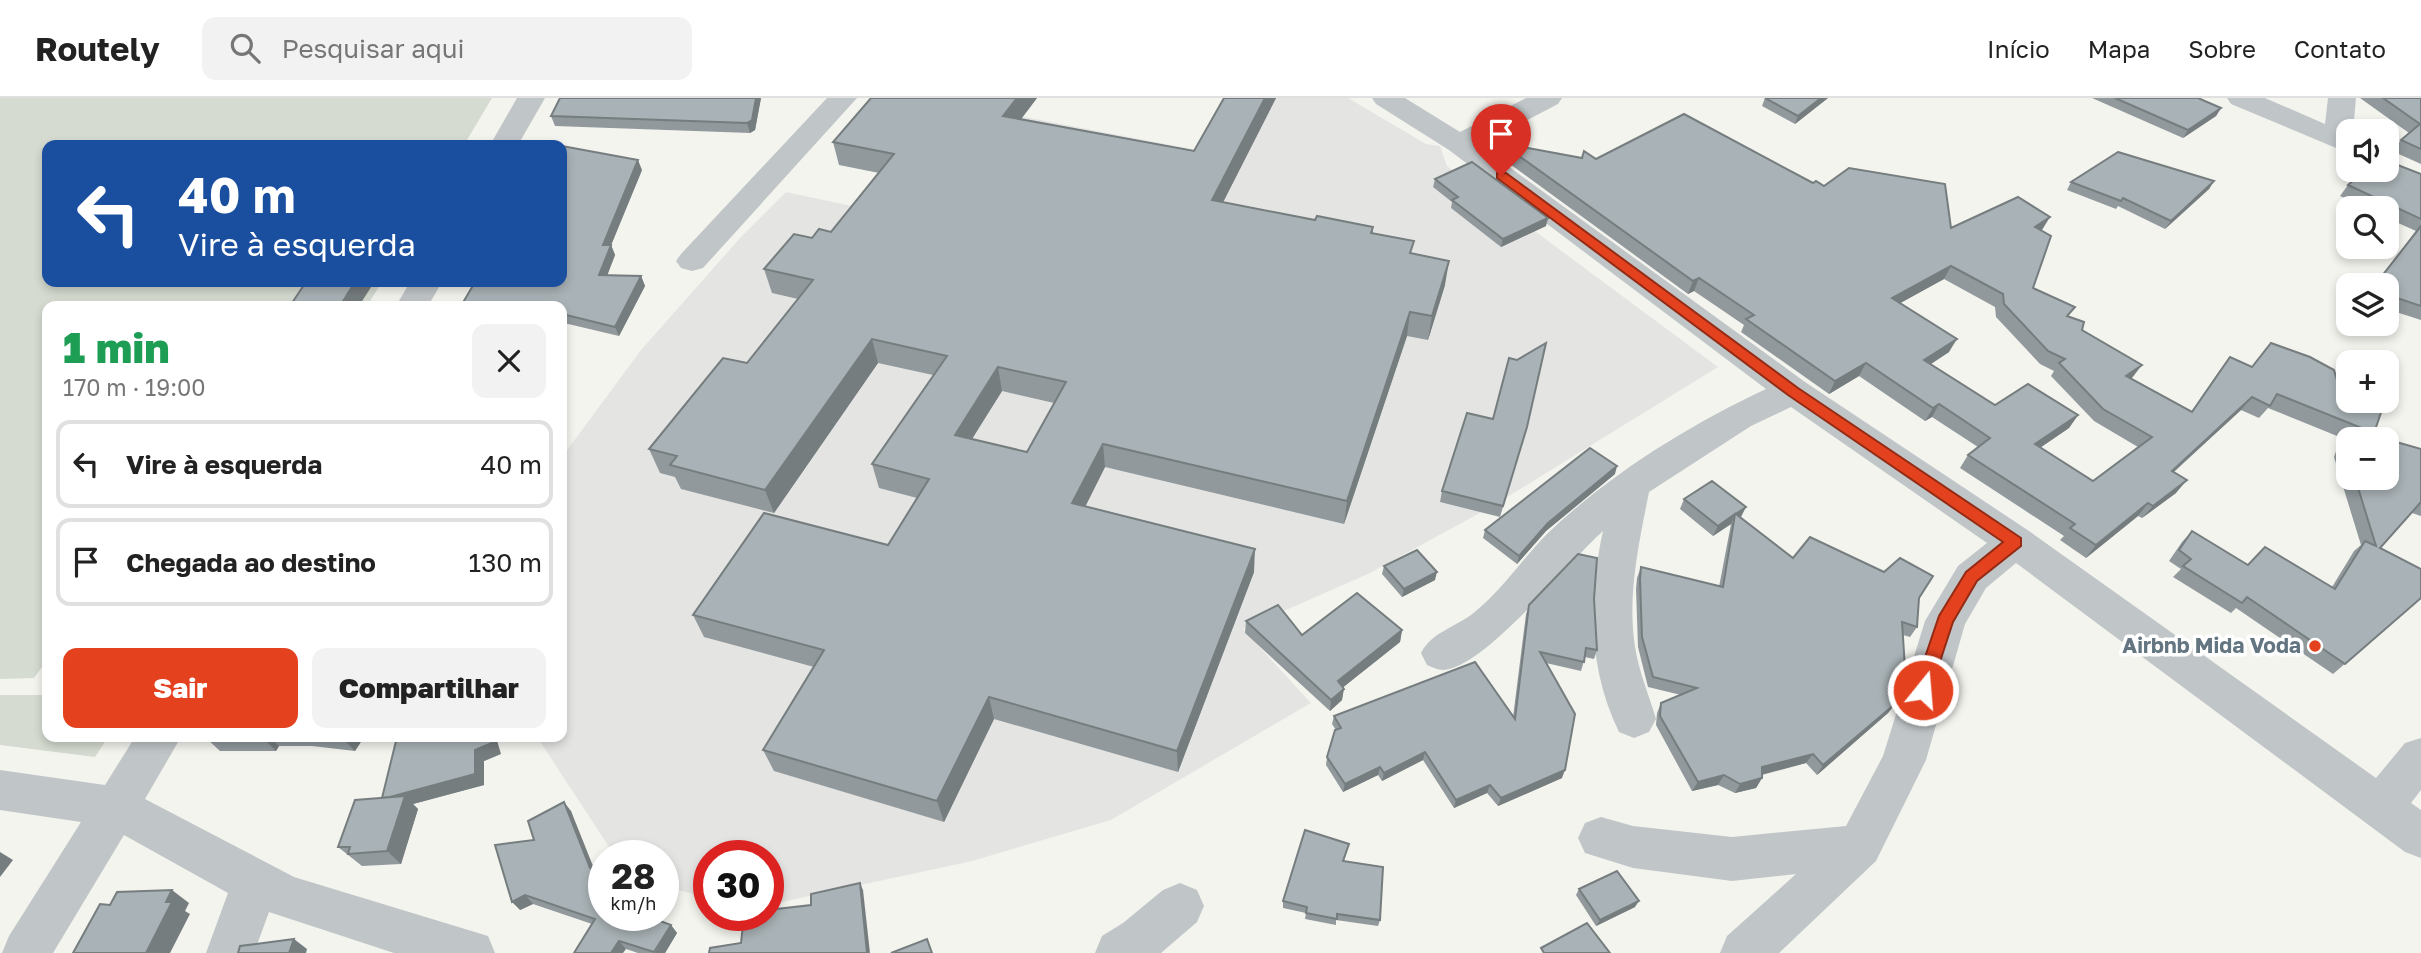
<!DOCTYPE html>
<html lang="pt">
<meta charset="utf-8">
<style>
body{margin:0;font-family:"Golos Text",sans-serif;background:#f2f2f2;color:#222;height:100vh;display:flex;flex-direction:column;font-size:26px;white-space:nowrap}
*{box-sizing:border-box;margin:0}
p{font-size:23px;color:#767676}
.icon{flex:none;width:38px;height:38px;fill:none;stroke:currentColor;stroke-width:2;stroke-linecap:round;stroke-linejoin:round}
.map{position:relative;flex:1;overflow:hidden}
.drawer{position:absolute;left:42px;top:203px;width:525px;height:441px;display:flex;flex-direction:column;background:#fff;border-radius:14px;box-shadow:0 4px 10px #0003}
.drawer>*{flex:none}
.hud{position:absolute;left:42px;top:42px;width:525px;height:147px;border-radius:14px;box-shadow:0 4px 10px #0003;background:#1a4fa0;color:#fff;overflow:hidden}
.buttons{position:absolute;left:2336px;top:21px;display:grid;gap:14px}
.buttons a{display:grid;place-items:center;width:63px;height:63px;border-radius:14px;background:#fff;box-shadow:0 4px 10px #0003;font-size:35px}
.speed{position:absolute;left:588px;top:742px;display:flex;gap:14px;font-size:35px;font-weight:700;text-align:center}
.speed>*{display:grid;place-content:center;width:91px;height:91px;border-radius:50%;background:#fff;box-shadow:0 4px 10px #0003;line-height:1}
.speed small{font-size:18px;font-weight:400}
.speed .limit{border:10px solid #d22;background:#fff;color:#111}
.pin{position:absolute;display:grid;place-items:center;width:60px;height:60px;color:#fff;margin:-72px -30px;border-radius:50% 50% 50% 0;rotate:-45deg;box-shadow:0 0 7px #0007}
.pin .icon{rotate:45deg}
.me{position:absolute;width:77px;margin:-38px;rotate:17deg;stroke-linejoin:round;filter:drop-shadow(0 0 5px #0008)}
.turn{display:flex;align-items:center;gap:24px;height:147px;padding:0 21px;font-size:32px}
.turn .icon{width:91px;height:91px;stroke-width:2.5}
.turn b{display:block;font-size:49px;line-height:60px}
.round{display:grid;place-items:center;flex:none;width:74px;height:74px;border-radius:14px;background:#f2f2f2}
.head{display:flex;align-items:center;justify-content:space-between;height:119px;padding:0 21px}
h1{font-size:42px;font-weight:800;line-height:52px;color:#1e9e55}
.primary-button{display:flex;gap:14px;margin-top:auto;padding:14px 21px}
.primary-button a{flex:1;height:80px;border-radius:14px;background:#e4421f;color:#fff;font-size:28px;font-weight:800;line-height:80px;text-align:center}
.primary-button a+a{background:#f2f2f2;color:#222}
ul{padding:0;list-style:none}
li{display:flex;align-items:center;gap:21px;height:88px;margin:0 14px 10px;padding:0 7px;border:4px solid #e0e0e0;border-radius:14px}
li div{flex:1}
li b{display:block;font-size:26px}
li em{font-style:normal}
header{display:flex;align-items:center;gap:42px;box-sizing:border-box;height:98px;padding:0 35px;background:#fff;border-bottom:2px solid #e0e0e0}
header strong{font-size:33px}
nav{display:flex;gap:38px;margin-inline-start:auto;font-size:24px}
.search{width:490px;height:63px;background:#f2f2f2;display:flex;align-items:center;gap:18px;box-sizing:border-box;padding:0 24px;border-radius:14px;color:#767676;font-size:26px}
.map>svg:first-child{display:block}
.built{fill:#e4e5e3}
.green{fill:#d5dbd0}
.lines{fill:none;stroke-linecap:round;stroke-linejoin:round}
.minor{fill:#c0c5c7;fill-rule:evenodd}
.wall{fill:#91999d;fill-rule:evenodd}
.shaded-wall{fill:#767d7f}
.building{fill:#a9b2b6;stroke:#767d7f;stroke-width:2;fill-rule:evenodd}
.route{fill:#e4421f;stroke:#942b14;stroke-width:2}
.poi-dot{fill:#e4421f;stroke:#fff;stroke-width:2.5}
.labels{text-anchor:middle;stroke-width:7;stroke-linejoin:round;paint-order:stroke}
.poi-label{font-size:21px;font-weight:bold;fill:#627581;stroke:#fff;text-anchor:end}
</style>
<header>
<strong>Routely</strong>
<div class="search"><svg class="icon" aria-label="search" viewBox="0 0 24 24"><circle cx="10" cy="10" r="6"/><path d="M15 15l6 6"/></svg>Pesquisar aqui</div>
<nav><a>Início</a><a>Mapa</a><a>Sobre</a><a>Contato</a></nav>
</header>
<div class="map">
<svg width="2421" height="855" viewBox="0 0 2421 855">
<rect width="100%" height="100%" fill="#f4f4ef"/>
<path class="built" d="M1232,0h116l78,46 14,2 7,20 271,201 -227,140 -123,67 -125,55 68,74 -200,117 -139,41 -204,44v-49h-59v42l-46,-12v-30h-48l-78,-119h25v-280l79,-107 99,-112 46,-46 85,18 86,-106 245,47z"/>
<g class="green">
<path d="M0,0h492l-28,47h-417v137h335l-15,24h-320v361h-5l-8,11 -34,1z"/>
<path d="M0,597h47v42h61l-13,20 -95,-12z"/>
</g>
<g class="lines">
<g class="minor">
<path d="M517,0h28l-27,47h-28z"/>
<path d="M827,0h30l-154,170 -11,3 -11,-3 -5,-7 5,-7z"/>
<path d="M1372,0h33l55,34 66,-34h36l-4,6 -79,41 326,237 224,149 347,247 29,-35 16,-5v52l-10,13 10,7v48l-16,-6 -389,-289 -30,25 -21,36 -39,136 -50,101 -97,92h-59l7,-17 69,-62 -64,7 -99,-13 -48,-15 -7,-15 7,-15 16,-6 32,9 99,11 114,-11 37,-70 42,-135 33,-55 29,-23 -196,-136 -40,19 -102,66c-10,51 -22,103 -14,155 4,25 14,48 21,72l-7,13 -15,6 -15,-6c-31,-64 -31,-132 -16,-201 -35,31 -118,137 -160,139 -5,0 -11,-3 -16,-5l-6,-12c10,-20 32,-25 50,-38 29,-22 51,-56 77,-82 62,-59 141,-108 218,-144l-317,-239 -73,-46z"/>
<path d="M2227,0h38l60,26 3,-26h28l-3,33h-5v22l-117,-49z"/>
<path d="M410,184h32l-14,24h-32z"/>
<path d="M135,639h46l-36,62 149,78 194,59 7,17h-101l-125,-41 -15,41h-48l22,-60 -104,-58 -71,118h-51l7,-17 72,-114 -81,-12v-40l105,15z"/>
<path d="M1180,785l17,7 7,16 -7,16 -36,31h-66l7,-17 21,-13 40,-33z"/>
</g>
</g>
<g class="wall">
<path d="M761,0l-6,32 -5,3 -195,-7 -4,-10z"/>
<path d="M871,0h166l-16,21 173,32 30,-53h52l-53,104 92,18 58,7v6l39,21 33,31 -17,55 -21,-4 -63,188 -239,-57 -20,40 169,65 -76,200 -184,-53 -50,103 -170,-51 -11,-21 51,-83 -110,-30 -11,-22 195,-70 29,-47 -38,-10 -7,-24 61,-89 -55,-12 -104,150 -93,-24 -6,-12 -15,-4 -11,-24 98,-86 51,-64 -26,-6 -8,-24 48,-31 19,-6 48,-59 -40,-8 -6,-23zM1002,293l52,12 -27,49 -55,-13z"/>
<path d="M1765,0h63l-33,26 -33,-18z"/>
<path d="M2092,0h106l23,10 -5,8 -33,22z"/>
<path d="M2360,0h61v66l-29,-13 9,-11 8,-7z"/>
<path d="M1501,45l81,15 231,25 11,3 127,42 91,2 -9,58 36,29 63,61 -1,1 60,33 29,-42 10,-13 22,10 85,13 37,53 -2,2 49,14v67l-9,-3 -32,35 41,50 -88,76 -97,-66 -5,5 -58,-36 8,-8 -12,-8 13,-19 10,-11 56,34 84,22 22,-36 7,-6 -27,-88 6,-17 2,-2 -74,-30 -9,10 -18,-8 -67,62 2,21 -34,25 -4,-2 -52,42 -26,-18 4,-4 -104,-68 8,-13 10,-8 -46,-30 -7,4 -66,-45 -30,18 -88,-62 3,-7 -50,-34 -6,3 -189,-138zM1944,181l51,28 1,10 44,47 14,7 -3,5 43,45 44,26 -45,34 -53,-33 29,-20 9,-13 -83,-10 -64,-41 18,-12 -49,-49zM2348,341l39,39h-39z"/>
<path d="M2390,64l31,12v146l-25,-8 2,10 -10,10 -34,-8h33v-39h-13l42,-54 -29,-13v-10h-21l-26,-12 8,-11z"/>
<path d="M642,72l-31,75 4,10 -8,20 34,1 4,10 -26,50 -55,-13 -2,4v-21z"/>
<path d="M1435,81l111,47 -45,21 -50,-39 1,-6 -19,-15z"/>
<path d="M2214,83l-5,8 -44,40 -47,-23 -2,3 -49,-19 4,-8z"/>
<path d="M1527,329l-27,90 -60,-15 2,-11z"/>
<path d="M1615,376l-69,57 -29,33 -34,-26 2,-8z"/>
<path d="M1684,401l57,19 52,40 126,40 -2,29 -7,10 -7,-2 2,33 -7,10 -3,26 -7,9 -71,62 -11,-12 -44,12v3l-6,10 -21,5 -17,-8 -26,6 -36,-66 1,-12 4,-10 20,-8 -33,-8 -10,-40 -2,-58 1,-11 4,-11 78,20 12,-63 -18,12 -33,-27z"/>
<path d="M1384,468l51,14 -33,17 -20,-23z"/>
<path d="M1594,501l3,51 -3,9 -9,-2 -4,14 -35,-8 16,115 -64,28 -11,-13 -33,15 -31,-48 -41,21 -4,-6 -35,17 -17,-27 1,-8 9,-27 -4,-6 2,-8 179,1 13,-103 3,-9z"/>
<path d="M1246,523l56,14 100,-5 -2,12 -57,45 -1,13 -12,11 -85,-78z"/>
<path d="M205,639h159l-9,14 -43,-5h-33l-3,5h-56z"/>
<path d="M501,656l-17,7v24l-71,19 5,5 -17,55 -39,2 -24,-19 44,-49z"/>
<path d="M571,713l33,104 67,10 6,8 -12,20h-27l-12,-4 -34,-25 -59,-20 -13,6 14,-70z"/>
<path d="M1349,746l-5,17 36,59 -2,6 -42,-6v5l-31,-6 1,-6 -23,-5v-7z"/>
<path d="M1579,791l56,18 -39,19 -20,-31z"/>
</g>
<g class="shaded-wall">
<path d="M756,0h5l-6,32 -5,3 -3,-10z"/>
<path d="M1017,0h20l-31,41 -3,-23z"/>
<path d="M1265,0h11l-64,126v-24z"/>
<path d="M1821,0h7l-33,26 3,-8z"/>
<path d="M2221,10l-5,8 -33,22 5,-8z"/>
<path d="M638,62l4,10 -35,85 -4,-10z"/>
<path d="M2214,83l-5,8 -44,40 6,-8z"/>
<path d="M2050,119l-8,13 -14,9 7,-12z"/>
<path d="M1548,120l-2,8 -45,21 2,-8z"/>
<path d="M611,147l4,10 -11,29 -5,-9z"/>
<path d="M1449,163l-4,24 -17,55 4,-24z"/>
<path d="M1951,168l-7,13 -58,32 6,-13z"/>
<path d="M641,178l4,10 -26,50 -4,-9z"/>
<path d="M1699,180l-5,13 -6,3 5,-13z"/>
<path d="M355,184h16l2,2 -14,22h-19z"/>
<path d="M1410,214l-3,24 -63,188 3,-23z"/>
<path d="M872,241l6,24 -104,150 -9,-23z"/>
<path d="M1957,241l-8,13 -32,21 7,-13z"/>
<path d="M1866,265l-7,13 -30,18 6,-13z"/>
<path d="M2142,267l-10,13 -15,11 9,-13z"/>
<path d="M998,269l4,24 -42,67 -5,-23z"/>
<path d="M2252,299l-11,13 -80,73 11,-12z"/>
<path d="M1939,306l-7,13 -7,4 8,-13z"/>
<path d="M2078,317l-9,13 -43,29 9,-13z"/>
<path d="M1103,346l2,23 -30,60 -3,-24z"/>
<path d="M1617,368l-2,8 -69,57 -29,33 2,-8 29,-33z"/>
<path d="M2187,382l-11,13 -34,25 11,-12z"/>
<path d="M2148,405l-10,13 -52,42 10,-13z"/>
<path d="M1746,409l-5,10 -5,-3z"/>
<path d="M1735,416l-4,10 -18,12 5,-10z"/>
<path d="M1255,451l-1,23 -76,200 -1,-21z"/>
<path d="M1437,474l-2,8 -33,17 2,-8z"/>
<path d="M1402,532l-2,12 -64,51 2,-12z"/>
<path d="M1344,591l-2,11 -12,11 1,-11z"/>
<path d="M989,599l5,22 -50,103 -7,-21z"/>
<path d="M1895,606l-7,9 -71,62 6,-10z"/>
<path d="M262,639h7l10,9 -3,5z"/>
<path d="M342,639h22l-9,14 -13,-13z"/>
<path d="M490,639h6l5,17 -17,7v24l-71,19 5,5 -17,55 -14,-13 -6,-52 94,-49z"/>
<path d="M1425,654l-2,8 -41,21 2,-8z"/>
<path d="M1813,656l-7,9 -50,13 6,-9z"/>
<path d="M1380,669l-2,8 -35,17 2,-8z"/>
<path d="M1565,672l-3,8 -64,28 3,-8z"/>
<path d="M1724,677l-6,10 -26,6 6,-9z"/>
<path d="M1762,680l-6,10 -21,5 5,-9z"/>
<path d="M1490,687l-3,8 -33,15 2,-8z"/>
<path d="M564,704l7,9 26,65 -7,-8z"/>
<path d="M0,754l13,8 -13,17z"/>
<path d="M860,785l3,7 7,63h-3z"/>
<path d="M172,792l17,13 -4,8 5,3 -20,39h-24l20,-51z"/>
<path d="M525,797l8,9 -13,6 -8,-8z"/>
<path d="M1639,803l-4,6 -39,19 4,-6z"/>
<path d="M671,827l6,8 -12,20h-10z"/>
<path d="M294,841l13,10 -1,4h-17z"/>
<path d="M619,843l7,8 -3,4h-12z"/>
</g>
<g class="building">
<path d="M560,0h196l-4,22 -5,3 -196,-7z"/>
<path d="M871,0h146l-14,18 191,35 30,-53h41l-53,102 103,20 2,-4 56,11 -2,6 43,8 -4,12 39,8 -17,55 -22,-4 -63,189 -244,-57 -31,59 183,46 -78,202 -188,-54 -52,104 -174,-51 61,-100 -131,-35 71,-102 124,32 41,-66 -57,-15 75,-108 -75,-17 -107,151 -95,-25 7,-9 -28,-7 74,-91 24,5 66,-83 -49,-11 30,-35 18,4 7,-9 12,3 63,-78 -61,-12zM998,269l68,15 -39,70 -72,-17z"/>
<path d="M1765,0h56l-23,18z"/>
<path d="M2115,0h83l23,10 -33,22z"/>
<path d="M2383,0h38v51l-20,-9 19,-16z"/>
<path d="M1684,16l129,69 3,-2 8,5 25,-18 96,16 6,44 67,-31 32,20 -15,10 16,9 -18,52 42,19 -8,9 17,6 -2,8 60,35 -16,11 66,36 38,-55 22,10 19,-24 39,14 24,13 3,10 11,5v16h37l-11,32 -97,-39 -7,12 -18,-9 -80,74 15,9 -34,26 -5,-3 -52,42 -26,-17 5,-4 -107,-69 22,-17 -51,-34 -6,4 -67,-45 -31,18 -89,-62 8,-4 -55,-37 -6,3 -192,-138 81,15 2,-7 12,8zM1951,168l52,28 1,10 44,47 17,8 -6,4 44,46 49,28 -59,44 -58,-37 43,-29 -50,-31 -33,21 -71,-45 33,-21 -65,-41z"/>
<path d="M540,44l18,3h-19z"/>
<path d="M562,48l76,14 -35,85h8l-12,30 42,1 -26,51 -53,-13v-8h-101l14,-24h87z"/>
<path d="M2393,49l-3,15 31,12v45l-73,-34 18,-15h21v-18z"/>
<path d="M2118,54l96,29 -43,40 -48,-23 -2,3 -50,-19z"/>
<path d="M1472,64l76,56 -45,21 -51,-39 6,-3 -23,-18z"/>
<path d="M2421,128v80l-27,-9 4,25 -11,-3v-34h-12z"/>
<path d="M306,184h49l-15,24h-50z"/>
<path d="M1546,245l-19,84 -24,79 -61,-15 25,-78 26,6 16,-61 8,2z"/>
<path d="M2351,331l70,20v53l-41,46 41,21v29l-76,66 -98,-67 -5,6 -59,-37 8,-7 -12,-9 13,-19 56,34 17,-18 70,42 30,-48 11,5 -21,-68h32v-39h-39v20l-4,-14z"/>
<path d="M1590,350l27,18 -69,57 -29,33 -34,-26z"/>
<path d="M1712,383l34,26 -10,7 57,44 17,-21 74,35 16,-14 33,18 -14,22 -2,29 -15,-5 3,46 -6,-2 -4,38 -72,61 -10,-11 -51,13v11l-22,6 -16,-9 -26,7 -38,-66 1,-13 36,-15 -44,-11 -11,-40 -2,-58 1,-12 82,20 12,-73 -17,12 -34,-27z"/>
<path d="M1417,452l20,22 -33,17 -20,-23z"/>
<path d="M1578,456l19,4 -3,41 3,51 -11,-2 -2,14 -44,-10 35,62 -10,56 -64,28 -11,-13 -34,15 -31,-48 -41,21 -4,-6 -35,17 -18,-27 8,-27 6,-2 -7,-12 141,-54 40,57 14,-114z"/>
<path d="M1357,495l45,37 -64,51 6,8 -13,11 -85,-79 32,-16 24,30z"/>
<path d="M205,639h57l-57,1z"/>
<path d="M397,639h93l2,6 -17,7v24l-85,23 -8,1z"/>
<path d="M405,698l-18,55 -39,3 2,-7h-12l17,-47z"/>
<path d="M564,704l26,66 14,5v42h40l27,10 -17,27 -35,-11 -8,12h-37l21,-34 -70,-24 -13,7 -17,-57 39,-5 -6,-19z"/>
<path d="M1305,732l44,14 -6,17 40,6 -3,53 -43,-6v5l-31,-6 1,-6 -24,-6z"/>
<path d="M1617,773l22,30 -39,19 -21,-31z"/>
<path d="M860,785l7,70h-158l1,-5 31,-5 3,-28h24v-5l43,-5v-11z"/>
<path d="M172,792l-6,12h6l-26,51h-73l27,-49 10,1 7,-13z"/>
<path d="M1587,825l23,30h-66l-3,-5z"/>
<path d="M294,841l-5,14h-51l2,-7z"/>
<path d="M927,841l5,14h-41z"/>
</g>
<path class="route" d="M1497,75h9l292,215 223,150v8l-44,35 -24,41 -24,73h-12l-3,-5 25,-74 27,-44 37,-30 -215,-147 -291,-217z"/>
<circle class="poi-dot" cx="2315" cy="548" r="7"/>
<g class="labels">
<g class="poi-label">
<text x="2301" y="555">Airbnb Mida Voda</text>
</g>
</g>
</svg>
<div class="buttons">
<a><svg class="icon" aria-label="sound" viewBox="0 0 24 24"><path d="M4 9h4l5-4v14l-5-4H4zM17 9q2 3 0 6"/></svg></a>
<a><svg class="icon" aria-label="search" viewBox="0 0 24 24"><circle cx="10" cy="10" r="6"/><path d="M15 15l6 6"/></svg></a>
<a><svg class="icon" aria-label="layers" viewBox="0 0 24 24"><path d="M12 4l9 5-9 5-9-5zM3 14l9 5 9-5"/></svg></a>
<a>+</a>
<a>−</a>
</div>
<div class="speed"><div>28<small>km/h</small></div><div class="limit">30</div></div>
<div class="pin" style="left:1501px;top:78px;background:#d93025"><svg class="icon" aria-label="arrive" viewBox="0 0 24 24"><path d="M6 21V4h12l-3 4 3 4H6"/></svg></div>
<svg class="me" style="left:1923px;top:592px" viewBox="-20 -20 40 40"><circle r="17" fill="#e4421f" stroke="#fff" stroke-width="3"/><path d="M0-11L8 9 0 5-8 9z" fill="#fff"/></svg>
<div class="hud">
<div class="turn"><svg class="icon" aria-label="left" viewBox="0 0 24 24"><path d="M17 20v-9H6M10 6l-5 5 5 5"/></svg><div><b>40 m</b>Vire à esquerda</div></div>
</div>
<section class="drawer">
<div class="head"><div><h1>1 min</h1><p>170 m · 19:00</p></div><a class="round"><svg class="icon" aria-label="close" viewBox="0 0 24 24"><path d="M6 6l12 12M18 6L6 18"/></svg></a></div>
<ul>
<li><svg class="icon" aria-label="left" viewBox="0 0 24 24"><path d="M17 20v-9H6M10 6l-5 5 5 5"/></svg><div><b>Vire à esquerda</b></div><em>40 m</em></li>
<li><svg class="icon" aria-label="arrive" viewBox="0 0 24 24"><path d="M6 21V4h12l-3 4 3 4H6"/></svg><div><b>Chegada ao destino</b></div><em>130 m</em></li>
</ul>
<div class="primary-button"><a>Sair</a><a>Compartilhar</a></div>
</section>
</div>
